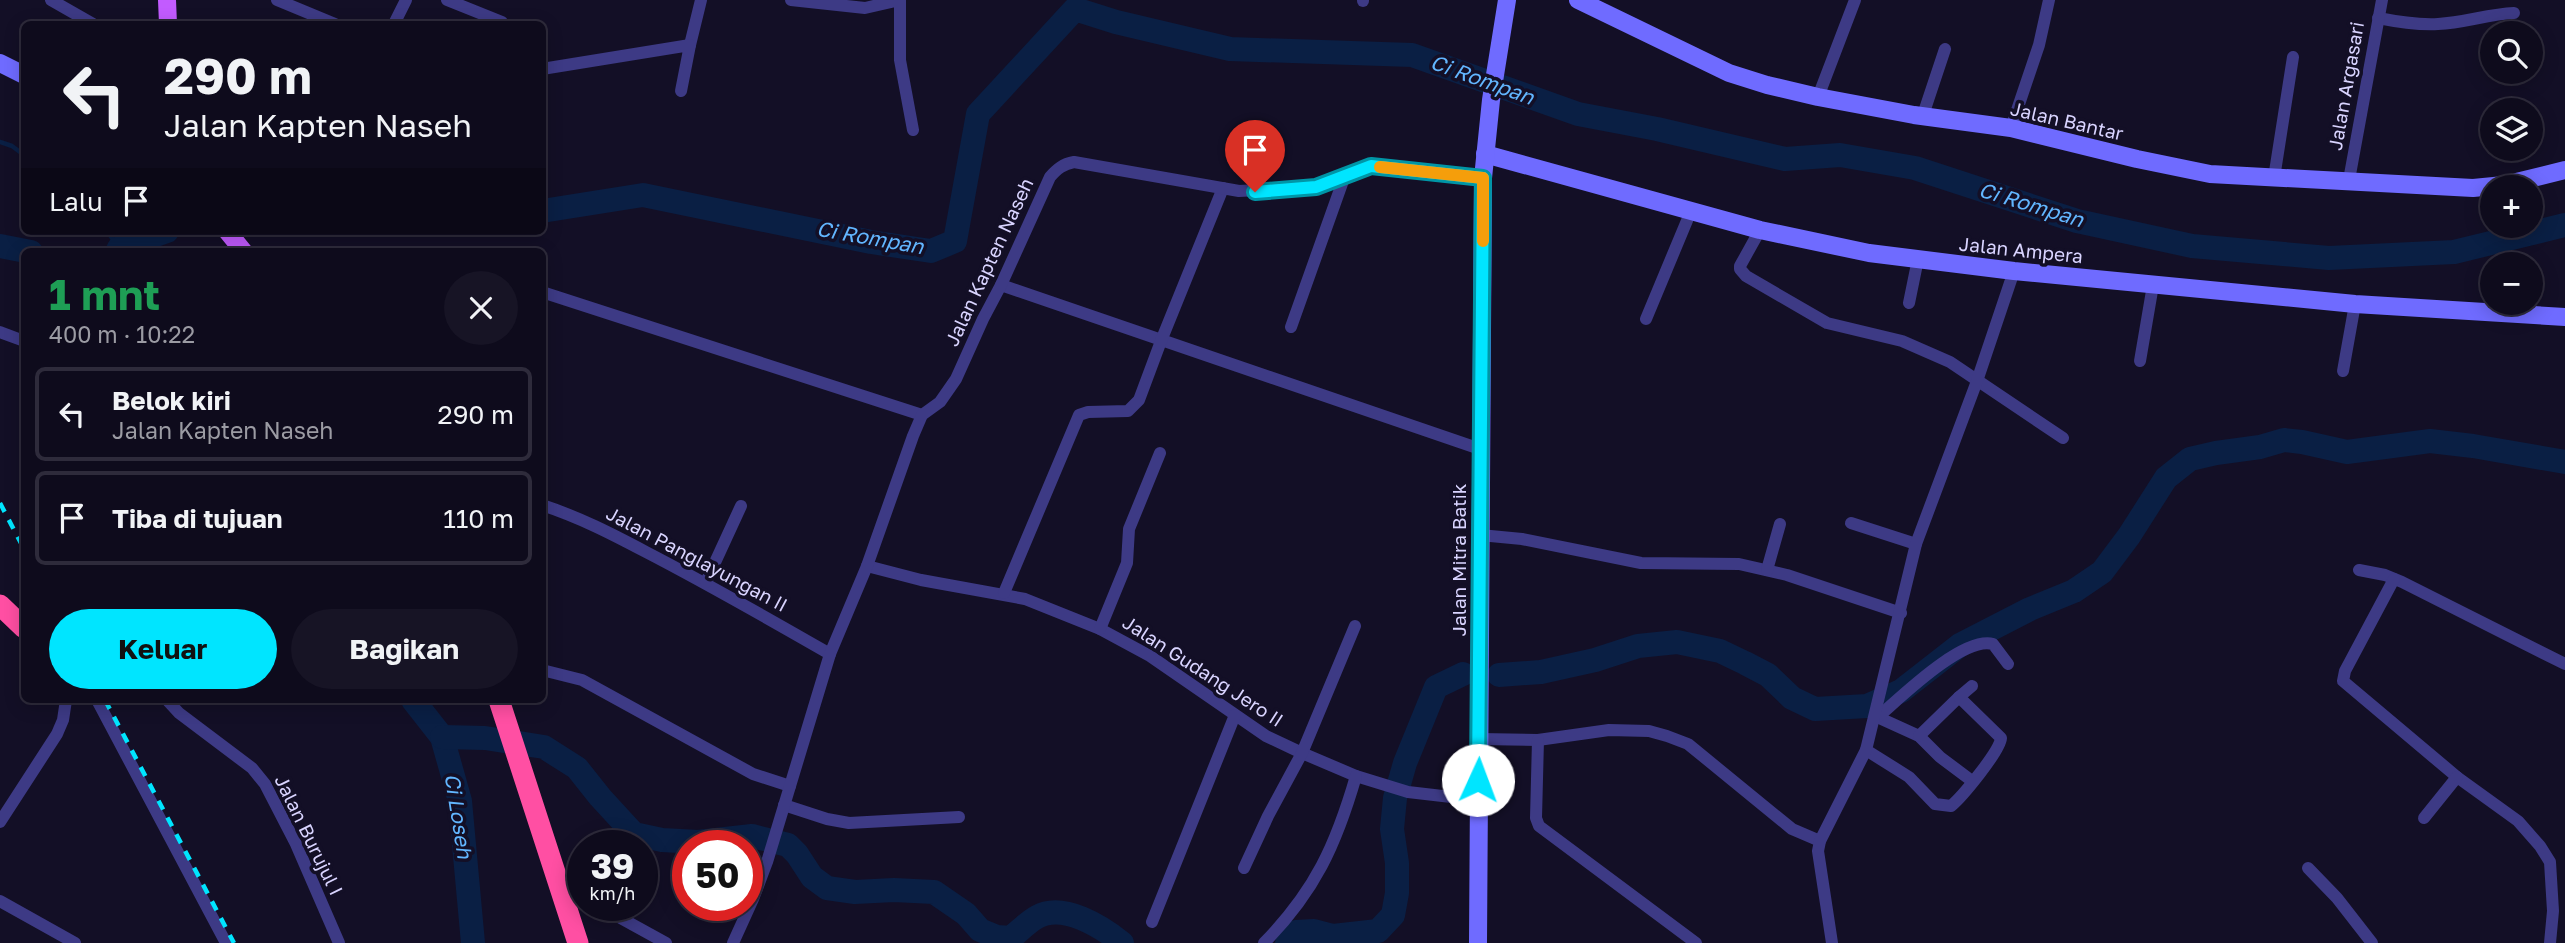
<!DOCTYPE html>
<html lang="id">
<meta charset="utf-8">
<style>
body{margin:0;font-family:"Golos Text",sans-serif;background:#171425;color:#f1f3f6;height:100vh;display:flex;flex-direction:column;font-size:26px;white-space:nowrap}
*{box-sizing:border-box;margin:0}
p{font-size:23px;color:#9b9ba3}
.icon{flex:none;width:38px;height:38px;fill:none;stroke:currentColor;stroke-width:2;stroke-linecap:round;stroke-linejoin:round}
.map{position:relative;flex:1;overflow:hidden}
.sheet{position:absolute;left:21px;top:248px;width:525px;height:455px;display:flex;flex-direction:column;background:#0e0b1c;border-radius:10px;box-shadow:0 4px 18px #0003,0 0 0 2px #2e2b3b}
.sheet>*{flex:none}
.hud{position:absolute;left:21px;top:21px;width:525px;height:214px;border-radius:10px;box-shadow:0 4px 18px #0003,0 0 0 2px #2e2b3b;background:#0e0b1c;color:#f1f3f6;overflow:hidden}
.controls{position:absolute;left:2480px;top:21px;display:grid;gap:14px}
.controls a{display:grid;place-items:center;width:63px;height:63px;border-radius:50%;background:#0e0b1c;box-shadow:0 4px 18px #0003,0 0 0 2px #2e2b3b;font-size:35px}
.speed{position:absolute;left:567px;top:830px;display:flex;gap:14px;font-size:35px;font-weight:700;text-align:center}
.speed>*{display:grid;place-content:center;width:91px;height:91px;border-radius:50%;background:#0e0b1c;box-shadow:0 4px 18px #0003,0 0 0 2px #2e2b3b;line-height:1}
.speed small{font-size:18px;font-weight:400}
.speed .limit{border:10px solid #d22;background:#fff;color:#111}
.pin{position:absolute;display:grid;place-items:center;width:60px;height:60px;color:#fff;margin:-72px -30px;border-radius:50% 50% 50% 0;rotate:-45deg;box-shadow:0 0 7px #0007}
.pin .icon{rotate:45deg}
.me{position:absolute;width:77px;margin:-38px;rotate:2deg;stroke-linejoin:round;filter:drop-shadow(0 0 5px #0008)}
.turn{display:flex;align-items:center;gap:24px;height:147px;padding:0 28px;font-size:32px}
.turn .icon{width:91px;height:91px;stroke-width:2.5}
.turn b{display:block;font-size:49px;line-height:60px}
.then{display:flex;align-items:center;height:66px;padding:0 28px;background:#0003;gap:14px;font-size:26px}
.round{display:grid;place-items:center;flex:none;width:74px;height:74px;border-radius:37px;background:#171425}
.headline{display:flex;align-items:center;justify-content:space-between;height:119px;padding:0 28px}
h1{font-size:42px;font-weight:700;line-height:52px;color:#1e9e55}
.button{display:flex;gap:14px;margin-top:auto;padding:14px 28px}
.button a{flex:1;height:80px;border-radius:42px;background:#00e5ff;color:#111;font-size:28px;font-weight:700;line-height:80px;text-align:center}
.button a+a{background:#171425;color:#f1f3f6}
ul{padding:0;list-style:none}
li{display:flex;align-items:center;gap:21px;height:94px;margin:0 14px 10px;padding:0 14px;border:4px solid #2e2b3b;border-radius:10px}
li div{flex:1}
li b{display:block;font-size:26px}
li em{font-style:normal}
.map>svg:first-child{display:block}
.lines{fill:none;stroke-linecap:round;stroke-linejoin:round}
.stream{stroke:#0a1f44;stroke-width:4.5}
.river{stroke:#0a1f44;stroke-width:24}
.street{stroke:#3d3a85;stroke-width:12}
.secondary{stroke:#6f6bff;stroke-width:18}
.primary{stroke:#c25bff;stroke-width:18}
.highway{stroke:#ff4fa3;stroke-width:21}
.rail{stroke:#00e5ff;stroke-width:4.5;stroke-dasharray:10 9;stroke-linecap:butt}
.route-casing{stroke:#0095a6;stroke-width:18}
.route{stroke:#00e5ff;stroke-width:12}
.slow{stroke:#f59e0b;stroke-width:12}
.labels{text-anchor:middle;stroke-width:7;stroke-linejoin:round;paint-order:stroke}
.street-label{font-size:19px;fill:#d9d4ff;stroke:#130f26}
.water-label{font-size:21px;font-style:italic;fill:#62b6ff;stroke:#130f26}
</style>
<div class="map">
<svg width="2565" height="943" viewBox="0 0 2565 943">
<rect width="100%" height="100%" fill="#130f26"/>
<g class="lines">
<g class="stream">
<path d="M0,142l12,4 12,9"/>
<path d="M107,231l12,17"/>
</g>
<g class="river">
<path d="M542,211l101,-16 228,47 60,9 24,-10 23,-127 97,-105 41,13 114,27 182,6 166,59 79,15 128,30 55,-4 75,13 162,53 115,25 137,12 125,-6 111,-27"/>
<path d="M0,246l31,6"/>
<path d="M117,252l2,-4 48,-17"/>
<path d="M1499,675l42,-3 54,-12 43,-14 39,-4 43,9 25,12 23,12 24,23 23,11 52,-3 34,-15 59,-46 70,-36 44,-18 28,-19 27,-36 37,-58 24,-19 26,-6 44,-6 24,-7 18,2 45,10 83,-11 43,5 92,16"/>
<path d="M413,700l29,37 18,64 13,142"/>
<path d="M442,737l43,1 59,9 33,21 23,29 34,37 28,6 36,2 54,-6 36,9 9,9 15,23 15,11 28,4 39,-2 40,2 32,22 14,16 17,7 14,1c8,-7 17,-16 26,-21 26,-15 65,10 85,26"/>
<path d="M1287,943l9,-11 18,-1 19,5 45,-5 15,-16 4,-22v-30l-5,-34 3,-31 10,-35 31,-76 27,-13"/>
</g>
<g class="street">
<path d="M51,0l42,24"/>
<path d="M277,0l58,24"/>
<path d="M447,0l55,22"/>
<path d="M791,0l74,8 35,-8v60l13,70"/>
<path d="M1363,1v-1"/>
<path d="M2378,18c20,4 40,7 60,6 26,-1 50,-10 76,-11"/>
<path d="M394,24l12,-24"/>
<path d="M690,45l11,-45"/>
<path d="M542,69l148,-24 -9,46"/>
<path d="M1818,97l37,-97"/>
<path d="M1923,115l22,-66"/>
<path d="M2011,128l28,-83 10,-45"/>
<path d="M2274,178l19,-121"/>
<path d="M2349,180l33,-180"/>
<path d="M1760,230l-20,36v3l6,7 81,47 75,18 48,21 113,76"/>
<path d="M1001,285l479,164"/>
<path d="M542,292l380,123"/>
<path d="M1909,303l9,-44"/>
<path d="M1646,319l45,-108"/>
<path d="M1291,327l53,-149"/>
<path d="M0,332l24,9"/>
<path d="M2140,361l13,-76"/>
<path d="M2343,371l12,-67"/>
<path d="M542,505c37,12 70,29 104,47 62,32 123,67 184,102"/>
<path d="M1851,523l65,21"/>
<path d="M1480,535l42,4 119,24 98,1 48,11 114,38"/>
<path d="M867,566l54,14 104,19 75,30 50,27 116,80 36,17 54,23 52,16 69,8"/>
<path d="M1767,570l13,-46"/>
<path d="M2359,570l26,5 17,7 163,82"/>
<path d="M2394,579l-49,92 -2,10 114,96 61,44 22,25 10,16 3,49 -3,32"/>
<path d="M706,582l35,-76"/>
<path d="M1004,593l75,-178 9,-3 40,-1 11,-11 22,-59 62,-153"/>
<path d="M1100,629l27,-66 2,-34 31,-76"/>
<path d="M542,670l40,10 171,94 37,12"/>
<path d="M97,700l129,243"/>
<path d="M167,700l12,13 73,55 13,16 31,60 43,99"/>
<path d="M1875,716l44,20 21,21 32,24"/>
<path d="M1879,716c22,-19 84,-80 114,-72l15,20"/>
<path d="M1919,736l40,-39"/>
<path d="M1479,739l59,1 71,-10 40,1 18,5 21,8 104,85 28,12"/>
<path d="M1538,740l-2,78 3,8 157,117"/>
<path d="M1866,750l43,27 26,27 16,2c11,-9 49,-55 50,-68l-42,-41 13,-11"/>
<path d="M784,805l43,14 22,4 110,-6"/>
<path d="M2424,818l33,-41"/>
<path d="M0,822l57,-88 6,-14 3,-20"/>
<path d="M1244,868l24,-52 34,-63 53,-127"/>
<path d="M2308,868l29,30 35,45"/>
<path d="M561,888l22,10"/>
<path d="M0,901l75,42"/>
<path d="M597,905l69,38"/>
<path d="M1152,922l83,-207"/>
<path d="M733,943l20,-44 14,-37 63,-208 37,-88 46,-130 9,-21 18,-13 16,-23 27,-60 18,-34 49,-108c7,-8 13,-13 24,-15l165,29 77,-4 55,-21 112,12"/>
<path d="M1264,943c51,-52 72,-98 92,-167"/>
<path d="M1832,943l-14,-92 2,-10 46,-91 50,-206 61,-163 37,-110"/>
</g>
<g class="secondary">
<path d="M1578,0l151,73 38,12 51,12 96,18 97,13 126,31 73,15 263,14 31,-3 61,-15"/>
<path d="M0,63l24,12"/>
<path d="M1485,154l275,76 109,23 145,18 341,33 210,13"/>
<path d="M1478,943l5,-765 8,-78 16,-100"/>
</g>
<g class="primary">
<path d="M167,0l1,24"/>
<path d="M227,231l17,21"/>
</g>
<g class="highway">
<path d="M0,605l24,23"/>
<path d="M499,700l79,243"/>
</g>
<g class="rail">
<path d="M0,503l24,46"/>
<path d="M105,700l129,243"/>
</g>
</g>
<g class="lines">
<defs>
<path id="route" d="M1255,192l61,-5 55,-21 112,12 -5,602"/>
</defs>
<use href="#route" class="route-casing"/>
<use href="#route" class="route"/>
<path class="slow" d="M1380,167l103,11v63"/>
</g>
<g class="labels">
<g class="street-label">
<text transform="translate(2346 86) rotate(-80)" y="7">Jalan Argasari</text>
<text transform="translate(2067 121) rotate(13)" y="7">Jalan Bantar</text>
<text transform="translate(2021 250) rotate(6)" y="7">Jalan Ampera</text>
<text transform="translate(989 262) rotate(-65)" y="7">Jalan Kapten Naseh</text>
<text transform="translate(697 559) rotate(28)" y="7">Jalan Panglayungan II</text>
<text transform="translate(1459 560) rotate(-90)" y="7">Jalan Mitra Batik</text>
<text transform="translate(1203 671) rotate(33)" y="7">Jalan Gudang Jero II</text>
<text transform="translate(309 835) rotate(64)" y="7">Jalan Burujul I</text>
</g>
<g class="water-label">
<text transform="translate(1482 80) rotate(20)" y="7">Ci Rompan</text>
<text transform="translate(2031 205) rotate(17)" y="7">Ci Rompan</text>
<text transform="translate(870 238) rotate(10)" y="7">Ci Rompan</text>
<text transform="translate(458 816) rotate(81)" y="7">Ci Loseh</text>
</g>
</g>
</svg>
<div class="controls">
<a><svg class="icon" aria-label="search" viewBox="0 0 24 24"><circle cx="10" cy="10" r="6"/><path d="M15 15l6 6"/></svg></a>
<a><svg class="icon" aria-label="layers" viewBox="0 0 24 24"><path d="M12 4l9 5-9 5-9-5zM3 14l9 5 9-5"/></svg></a>
<a>+</a>
<a>−</a>
</div>
<div class="speed"><div>39<small>km/h</small></div><div class="limit">50</div></div>
<div class="pin" style="left:1255px;top:192px;background:#d93025"><svg class="icon" aria-label="arrive" viewBox="0 0 24 24"><path d="M6 21V4h12l-3 4 3 4H6"/></svg></div>
<svg class="me" style="left:1478px;top:780px" viewBox="-20 -20 40 40"><circle r="19" fill="#fff"/><path d="M0-13L10 11 0 6-10 11z" fill="#00e5ff"/></svg>
<div class="hud">
<div class="turn"><svg class="icon" aria-label="left" viewBox="0 0 24 24"><path d="M17 20v-9H6M10 6l-5 5 5 5"/></svg><div><b>290 m</b>Jalan Kapten Naseh</div></div>
<div class="then">Lalu<svg class="icon" aria-label="arrive" viewBox="0 0 24 24"><path d="M6 21V4h12l-3 4 3 4H6"/></svg></div>
</div>
<section class="sheet">
<div class="headline"><div><h1>1 mnt</h1><p>400 m · 10:22</p></div><a class="round"><svg class="icon" aria-label="close" viewBox="0 0 24 24"><path d="M6 6l12 12M18 6L6 18"/></svg></a></div>
<ul>
<li><svg class="icon" aria-label="left" viewBox="0 0 24 24"><path d="M17 20v-9H6M10 6l-5 5 5 5"/></svg><div><b>Belok kiri</b><p>Jalan Kapten Naseh</p></div><em>290 m</em></li>
<li><svg class="icon" aria-label="arrive" viewBox="0 0 24 24"><path d="M6 21V4h12l-3 4 3 4H6"/></svg><div><b>Tiba di tujuan</b></div><em>110 m</em></li>
</ul>
<div class="button"><a>Keluar</a><a>Bagikan</a></div>
</section>
</div>
